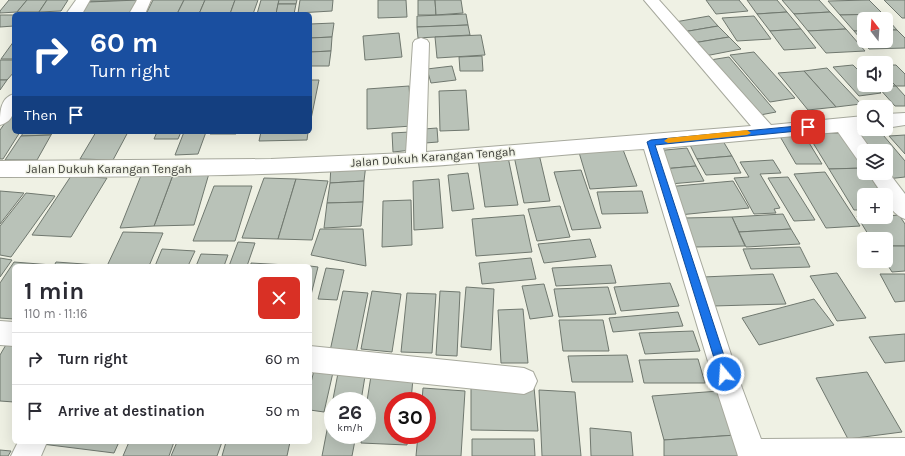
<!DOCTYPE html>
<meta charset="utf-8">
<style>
body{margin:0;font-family:Karla,sans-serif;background:#f2f2f3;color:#2b2b33;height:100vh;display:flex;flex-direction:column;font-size:15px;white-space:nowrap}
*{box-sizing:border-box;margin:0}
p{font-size:13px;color:#7c7c81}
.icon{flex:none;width:22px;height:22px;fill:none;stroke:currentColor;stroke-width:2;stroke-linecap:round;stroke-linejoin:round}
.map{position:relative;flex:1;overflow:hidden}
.details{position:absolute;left:12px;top:264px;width:300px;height:180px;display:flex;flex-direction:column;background:#fff;border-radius:6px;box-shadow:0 4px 16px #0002}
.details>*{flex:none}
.top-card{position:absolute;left:12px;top:12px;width:300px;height:122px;border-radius:6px;box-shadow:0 4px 16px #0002;background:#1a4fa0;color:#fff;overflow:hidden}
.needle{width:26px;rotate:343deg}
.fabs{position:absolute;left:857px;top:12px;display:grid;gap:8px}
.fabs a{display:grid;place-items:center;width:36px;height:36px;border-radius:6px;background:#fff;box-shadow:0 4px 16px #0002;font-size:20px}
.speed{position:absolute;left:324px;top:392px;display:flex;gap:8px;font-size:20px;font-weight:700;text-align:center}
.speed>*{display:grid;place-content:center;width:52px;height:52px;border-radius:50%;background:#fff;box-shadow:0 4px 16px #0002;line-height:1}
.speed small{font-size:10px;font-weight:400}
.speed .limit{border:6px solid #d22;background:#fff;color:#111}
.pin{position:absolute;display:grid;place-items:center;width:34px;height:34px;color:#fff;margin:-17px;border-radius:8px;box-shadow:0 2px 6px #0006}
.me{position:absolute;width:44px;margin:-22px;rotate:342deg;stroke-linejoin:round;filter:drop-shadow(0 0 3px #0008)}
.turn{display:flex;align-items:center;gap:14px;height:84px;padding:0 12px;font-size:18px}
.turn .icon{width:52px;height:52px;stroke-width:2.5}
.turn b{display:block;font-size:28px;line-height:34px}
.then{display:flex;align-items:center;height:38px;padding:0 12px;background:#0003;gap:8px;font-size:15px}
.round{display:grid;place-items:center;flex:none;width:42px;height:42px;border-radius:6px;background:#f2f2f3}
.headline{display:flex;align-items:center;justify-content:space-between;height:68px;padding:0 12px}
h1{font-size:24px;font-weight:700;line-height:30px}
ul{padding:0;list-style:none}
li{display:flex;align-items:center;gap:12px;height:52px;padding:0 12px;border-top:1px solid #e1e1e2}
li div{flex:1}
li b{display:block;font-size:15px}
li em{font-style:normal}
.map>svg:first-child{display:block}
.building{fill:#b9c2b8;stroke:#70786f}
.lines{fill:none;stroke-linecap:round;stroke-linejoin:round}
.street-casing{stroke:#a7a99d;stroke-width:2}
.street{fill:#fff;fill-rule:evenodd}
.route{fill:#1a73e8;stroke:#114b97}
.slow{fill:#f59e0b}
.labels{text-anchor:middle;stroke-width:3;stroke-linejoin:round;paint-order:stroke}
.street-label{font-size:12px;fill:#3c3d38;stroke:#eff1e4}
</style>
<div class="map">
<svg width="905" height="456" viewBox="0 0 905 456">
<rect width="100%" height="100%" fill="#eff1e4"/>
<g class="building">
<path d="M9,0h18l-10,12 -17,1v-2z"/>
<path d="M27,0h20l-8,12h-22z"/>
<path d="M47,0h21l-7,11 -22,1z"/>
<path d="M89,0h50l-51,2z"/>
<path d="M139,0l-7,14h-52l8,-12z"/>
<path d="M153,0h31l-7,14h-31z"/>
<path d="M184,0h21l-6,14h-22z"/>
<path d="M205,0h30l-5,14h-31z"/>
<path d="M235,0h23l-5,14h-23z"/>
<path d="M261,0h18l-3,14h-19z"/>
<path d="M279,0h18l-1,4h-18z"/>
<path d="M300,0h33l-1,11 -34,2z"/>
<path d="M378,0h28l1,17 -29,1z"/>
<path d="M418,0h17l1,15h-18z"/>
<path d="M435,0h26l2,13 -27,2z"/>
<path d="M706,0h33l9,11 -32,3z"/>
<path d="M747,0h30l10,12 -30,2z"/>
<path d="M782,0h37l11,12 -36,2z"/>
<path d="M869,0l14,14 -43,1 -12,-14z"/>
<path d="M884,0h21v18h-3z"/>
<path d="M278,4h18l-2,10h-18z"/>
<path d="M787,12l14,17 -31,2 -13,-17z"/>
<path d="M830,12l16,17 -38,2 -14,-17z"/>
<path d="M466,14l2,11 -51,2v-11z"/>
<path d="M883,14l14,16h-11v-11h-22v12h-10l-14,-16z"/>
<path d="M0,15h14v11l-14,1z"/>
<path d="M709,16l9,10 -35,6 -8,-10z"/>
<path d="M754,16l17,23 -34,2 -15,-23z"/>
<path d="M334,23l-2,14 -22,1v-14z"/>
<path d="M468,25l2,10 -52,3 -1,-11z"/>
<path d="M718,26l11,11 -36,6 -10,-11z"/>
<path d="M801,29l15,19 -32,2 -14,-19z"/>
<path d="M846,29l19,22 -39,2 -18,-22z"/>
<path d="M886,30h11l8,8v10l-36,1 -15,-18h10v10h22z"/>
<path d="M399,33l3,24 -37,3 -2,-24z"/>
<path d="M481,35l4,20 -48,3 -2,-21z"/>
<path d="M332,37l-1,14 -21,1v-14z"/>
<path d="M729,37l12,12 -36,7 -12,-13z"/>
<path d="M14,41v18h-13z"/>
<path d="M331,51l-2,15h-19v-14z"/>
<path d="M754,52l41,46 -25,4 -40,-47z"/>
<path d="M482,56l1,15h-23l-1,-14z"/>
<path d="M729,57l47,55 -21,4 -45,-56z"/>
<path d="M0,60h14v12l-7,8h-7z"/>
<path d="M853,65l11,11v9h8l9,8 -22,3 -26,-29z"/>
<path d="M886,65h10l9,9v12h-9l-10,-10z"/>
<path d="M452,66l4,14 -25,3 -4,-14z"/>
<path d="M827,68l34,36 -25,3 -32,-36z"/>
<path d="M804,71l32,36 -28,3 -30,-37z"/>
<path d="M886,76l10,10 -18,1 -2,-2h10z"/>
<path d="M0,80h7l-7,10z"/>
<path d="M310,80h9l-9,44z"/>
<path d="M409,86l3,40 -45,3v-40z"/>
<path d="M896,86l9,10v10h-10l-17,-19z"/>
<path d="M466,90l3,40 -29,1 -1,-40z"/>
<path d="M12,113h2v19h6l-17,27h-3v-29z"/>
<path d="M437,128l1,14 -13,1 -1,-14z"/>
<path d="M878,129l27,32v16l-18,2 -4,-6h3v-22h-20l-17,-21z"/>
<path d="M24,132h29l-2,3 -30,1z"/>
<path d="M96,132h32l-15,28 -33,-1z"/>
<path d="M157,132h24l-3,7h-24z"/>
<path d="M184,132h22l-8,22 -23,1z"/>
<path d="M211,132h26l-1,2h-26z"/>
<path d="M261,132h47l-1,8 -48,1z"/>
<path d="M410,132l2,18 -19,2 -1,-19z"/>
<path d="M778,133h25l19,31h-26z"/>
<path d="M807,133h34l23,35 -35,1z"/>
<path d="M51,135l-14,25h-32l16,-24z"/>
<path d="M905,135v19l-16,-18z"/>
<path d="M723,141l9,15 -35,3 -8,-16z"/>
<path d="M622,147l15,39 -47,3 -12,-40z"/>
<path d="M687,148l9,18 -33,3 -8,-18z"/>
<path d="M539,154l11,47 -26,2 -10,-47z"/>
<path d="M732,156l9,17 -35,2 -9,-16z"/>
<path d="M508,157l10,48 -33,2 -7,-48z"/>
<path d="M773,160l8,13 -21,1 20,34 -6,1 2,4 -22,1 -20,-36 15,-1 -9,-15z"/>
<path d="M366,164l-2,17 -34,2 1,-18z"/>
<path d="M696,166l8,15 -34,3 -7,-15z"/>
<path d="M864,168v5h4l14,22h-18v15h-10l-25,-41z"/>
<path d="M210,170l-16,55 -40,1 20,-54z"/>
<path d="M581,170l20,58 -29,2 -18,-58z"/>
<path d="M174,172l-20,54 -34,2 22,-55z"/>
<path d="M825,172l35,54 -34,2 -32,-54z"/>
<path d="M468,173l6,36 -22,2 -4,-36z"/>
<path d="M71,176l36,2 -36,59 -39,-2z"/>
<path d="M788,177l27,43 -21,1 -26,-43z"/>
<path d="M264,178l32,1 -18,60 -36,-1z"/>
<path d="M296,179l32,2 -16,59 -34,-1z"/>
<path d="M439,179l4,49 -29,2 -1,-49z"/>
<path d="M364,181l-1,21 -36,1 3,-20z"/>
<path d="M733,181l16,27 -70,7 -13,-28z"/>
<path d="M214,186h38l-17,55h-42z"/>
<path d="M0,191l24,2 -24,31z"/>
<path d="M642,191l6,22 -46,1 -5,-22z"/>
<path d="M26,193l29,3 -44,61 -11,-2v-29z"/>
<path d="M411,200l1,45 -30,2 1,-46z"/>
<path d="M363,202l-2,24 -37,2 3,-25z"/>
<path d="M560,206l10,31 -33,4 -9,-32z"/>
<path d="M783,214l8,15 -52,3 -7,-15z"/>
<path d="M524,215l8,37 -56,4 -4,-37z"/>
<path d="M899,215l6,9v22h-19v-7h-15l-14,-23 29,1v-1z"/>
<path d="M732,217l13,29 -50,1 -11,-29z"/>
<path d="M320,229h43l3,37 -55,-11z"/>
<path d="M791,229l9,15 -54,3 -7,-15z"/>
<path d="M123,232l40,1 -14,33h-42z"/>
<path d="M590,239l6,18 -52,6 -6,-19z"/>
<path d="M238,242l17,1 -8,23h-18z"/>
<path d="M886,246h19v25l-13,1 -7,-11z"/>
<path d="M800,247l10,20 -59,2 -8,-20z"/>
<path d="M162,249l33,2 -7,15h-33z"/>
<path d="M201,254l27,1 -4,11h-28z"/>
<path d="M0,258l12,2 -12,17z"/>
<path d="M531,258l5,21 -54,5 -3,-21z"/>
<path d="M14,262l38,3 -1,1h-37v53l-14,-1v-35z"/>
<path d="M56,262l42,3v1h-44z"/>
<path d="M251,263l36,2 -36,1z"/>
<path d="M611,265l5,18 -60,3 -4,-18z"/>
<path d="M310,266l8,1 -8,32z"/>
<path d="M326,268l18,2 -7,30 -19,-1z"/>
<path d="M837,273l29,45 -29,3 -27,-45z"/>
<path d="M773,274l13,30 -73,2 -10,-29z"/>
<path d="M880,274h25v27l-10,1z"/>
<path d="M670,283l9,23 -58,5 -7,-24z"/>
<path d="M544,284l9,32 -23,3 -8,-33z"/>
<path d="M466,287l28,2 -3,61 -30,-3z"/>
<path d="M608,287l8,27 -57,3 -5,-28z"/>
<path d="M343,291l25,2 -12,60 -26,-2z"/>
<path d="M372,291l29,3 -9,58 -31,-3z"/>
<path d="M440,291l20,1 -3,64 -21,-1z"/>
<path d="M407,293l29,1 -4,59 -31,-1z"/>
<path d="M814,299l20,26 -75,20 -17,-27z"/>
<path d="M523,309l5,54h-27l-3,-53z"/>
<path d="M678,312l5,14 -70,6 -4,-14z"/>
<path d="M559,320h44l6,31h-46z"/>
<path d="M693,331l7,20 -55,3 -6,-21z"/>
<path d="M905,334v27l-20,2 -16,-26z"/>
<path d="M7,343h7v59l-14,-1v-46z"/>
<path d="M627,355l6,27h-61l-4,-26z"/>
<path d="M698,359l7,24h-61l-5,-23z"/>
<path d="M315,366l19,2 -10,44 -14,-2v-23z"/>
<path d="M339,368l27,2 -5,31h-28v34h23l-4,21h-30z"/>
<path d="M867,372l35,60 -54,7 -32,-61z"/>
<path d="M371,376l42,2 -2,23h-18v34h15l-1,10 -46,-2 1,-8h5v-34z"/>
<path d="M471,385l63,2 4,44 -67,-1z"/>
<path d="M423,388l42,3 -4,65h-45l2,-21h9v-34h-5z"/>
<path d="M539,390l36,2 6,64h-39z"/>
<path d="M719,391l17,44 -72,5 -12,-44z"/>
<path d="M590,428l41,4 2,24h-42z"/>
<path d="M736,435l7,21h-79v-16z"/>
<path d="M472,439h62l1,17h-63z"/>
<path d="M34,442h85l-5,11 -80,-10z"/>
<path d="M129,442h45l-5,14h-46z"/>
<path d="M177,442h45l-5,14h-46z"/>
<path d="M226,442h64l-3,14h-65z"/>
<path d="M0,450l11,1 -3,5h-8z"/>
</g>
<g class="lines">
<defs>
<g id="street">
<path d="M76,0h14l-8,14h-16z"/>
<path d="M137,0h14l-6,14h-16z"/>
<path d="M644,0h15l112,125 93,-9v13h2l-9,1 15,21h-8v10l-7,-2 -19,-27 -175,16 79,240 19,51 144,-1v18h-167l-22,-68 -72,-239c-77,4 -153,14 -230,18 -138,9 -276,10 -414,10v-16l271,-2 135,-6 7,-110 2,-3 6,-2 6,2 2,3 -3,109 325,-26z"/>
<path d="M14,94c0,14 2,27 -14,31 0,-13 0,-27 14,-31z"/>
<path d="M905,113v12l-19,3v-14z"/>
<path d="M886,169l19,25v25c-9,-3 -19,-14 -19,-24h-3l-15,-22h18z"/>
<path d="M0,321l14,1v24l-14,-1z"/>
<path d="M310,346l214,22 9,4 4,9 -4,9 -9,4 -214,-22z"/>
<path d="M18,442h29l-6,14h-30z"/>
</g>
</defs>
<use href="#street" class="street-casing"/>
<use href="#street" class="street"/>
</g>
<path class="route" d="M808,125l4,2 -4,3 -153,15 75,229 -2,3 -4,2 -4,-2 -1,-3 -72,-232 4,-2z"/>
<path class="slow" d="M747,130l4,3 -4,2 -79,8 -4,-2 4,-3z"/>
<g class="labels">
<g class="street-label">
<text transform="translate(433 157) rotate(-4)" y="4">Jalan Dukuh Karangan Tengah</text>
<text x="109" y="173">Jalan Dukuh Karangan Tengah</text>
</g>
</g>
</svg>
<div class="fabs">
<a><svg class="needle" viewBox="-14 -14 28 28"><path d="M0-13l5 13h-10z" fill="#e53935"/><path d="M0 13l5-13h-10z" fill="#7c7c81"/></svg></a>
<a><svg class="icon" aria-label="sound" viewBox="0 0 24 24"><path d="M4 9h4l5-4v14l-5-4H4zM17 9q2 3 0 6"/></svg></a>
<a><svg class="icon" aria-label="search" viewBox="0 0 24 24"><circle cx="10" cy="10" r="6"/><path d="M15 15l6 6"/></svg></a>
<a><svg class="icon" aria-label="layers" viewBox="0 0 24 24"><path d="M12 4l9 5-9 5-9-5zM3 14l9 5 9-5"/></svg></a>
<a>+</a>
<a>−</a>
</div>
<div class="speed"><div>26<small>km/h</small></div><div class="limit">30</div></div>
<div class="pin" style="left:808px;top:127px;background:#d93025"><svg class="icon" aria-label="arrive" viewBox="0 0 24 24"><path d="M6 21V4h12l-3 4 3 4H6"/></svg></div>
<svg class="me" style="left:724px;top:374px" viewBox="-20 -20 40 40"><circle r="17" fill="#1a73e8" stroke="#fff" stroke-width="3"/><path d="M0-11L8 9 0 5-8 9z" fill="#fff"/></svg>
<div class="top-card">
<div class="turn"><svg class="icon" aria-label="right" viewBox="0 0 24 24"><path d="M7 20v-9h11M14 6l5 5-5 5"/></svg><div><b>60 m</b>Turn right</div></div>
<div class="then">Then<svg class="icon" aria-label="arrive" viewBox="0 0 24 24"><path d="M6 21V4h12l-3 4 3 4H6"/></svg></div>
</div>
<section class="details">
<div class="headline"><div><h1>1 min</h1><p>110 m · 11:16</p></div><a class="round" style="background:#d93025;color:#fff"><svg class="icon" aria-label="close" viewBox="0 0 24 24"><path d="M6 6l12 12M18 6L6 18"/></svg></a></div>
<ul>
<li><svg class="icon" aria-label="right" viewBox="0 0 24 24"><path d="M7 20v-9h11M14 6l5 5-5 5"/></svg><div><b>Turn right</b></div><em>60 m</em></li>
<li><svg class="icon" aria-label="arrive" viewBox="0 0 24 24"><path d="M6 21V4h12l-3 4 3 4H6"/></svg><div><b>Arrive at destination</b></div><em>50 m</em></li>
</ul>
</section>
</div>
